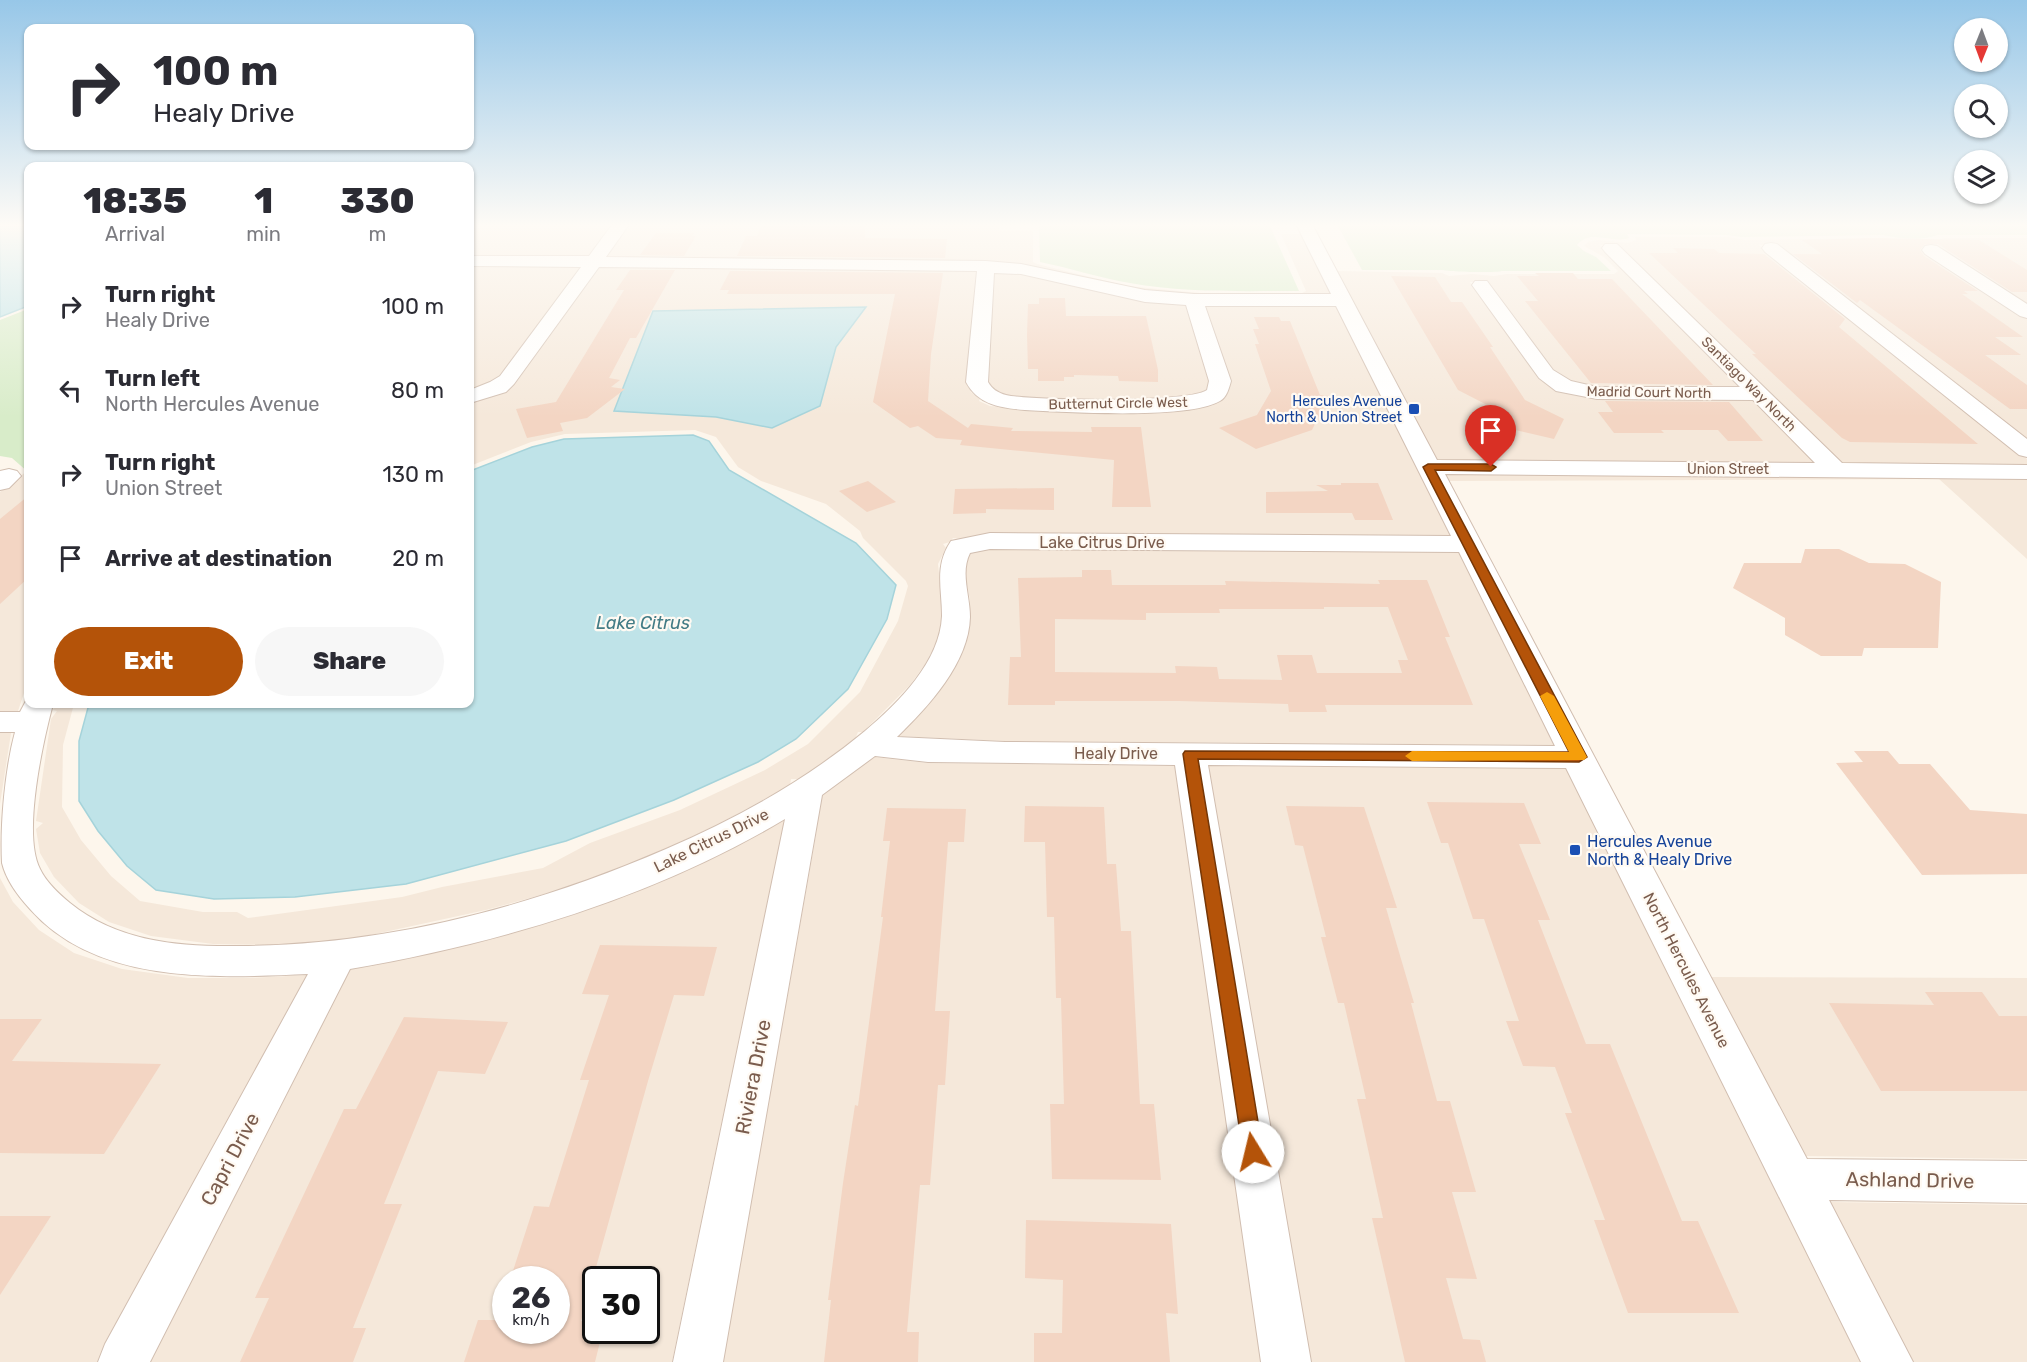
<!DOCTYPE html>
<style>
body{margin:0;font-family:Rubik,sans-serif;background:#f7f7f7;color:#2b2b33;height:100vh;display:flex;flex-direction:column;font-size:22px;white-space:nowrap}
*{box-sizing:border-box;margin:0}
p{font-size:20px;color:#7c7c81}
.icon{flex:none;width:33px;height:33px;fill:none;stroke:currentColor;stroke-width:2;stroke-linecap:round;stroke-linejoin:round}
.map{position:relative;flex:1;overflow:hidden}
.panel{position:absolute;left:24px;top:162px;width:450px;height:546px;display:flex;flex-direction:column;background:#fff;border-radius:12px;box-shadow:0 2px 4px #0004}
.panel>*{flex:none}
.hud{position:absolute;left:24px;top:24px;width:450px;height:126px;border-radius:12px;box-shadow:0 2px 4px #0004;background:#fff;color:#2b2b33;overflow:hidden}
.needle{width:39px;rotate:181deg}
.tools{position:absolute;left:1954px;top:18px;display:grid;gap:12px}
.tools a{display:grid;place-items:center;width:54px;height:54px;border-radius:50%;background:#fff;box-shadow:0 2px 4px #0004;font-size:30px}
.speed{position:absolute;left:492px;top:1266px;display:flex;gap:12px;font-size:30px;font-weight:700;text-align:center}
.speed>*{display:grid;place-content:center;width:78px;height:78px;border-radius:50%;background:#fff;box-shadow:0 2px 4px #0004;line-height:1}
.speed small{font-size:15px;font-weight:400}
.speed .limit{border:3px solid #111;border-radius:9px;background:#fff;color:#111}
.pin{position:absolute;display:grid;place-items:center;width:51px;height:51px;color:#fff;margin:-62px -26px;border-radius:50% 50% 50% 0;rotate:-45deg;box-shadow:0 0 6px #0007}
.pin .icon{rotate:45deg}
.me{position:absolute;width:66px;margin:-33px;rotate:351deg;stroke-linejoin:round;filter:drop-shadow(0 0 4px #0008)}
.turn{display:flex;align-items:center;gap:21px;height:126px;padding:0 30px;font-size:27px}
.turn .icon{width:78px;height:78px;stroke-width:2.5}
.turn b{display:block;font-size:42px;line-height:51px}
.eta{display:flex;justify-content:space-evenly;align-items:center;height:102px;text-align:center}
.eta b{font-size:36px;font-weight:800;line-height:42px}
.cta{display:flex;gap:12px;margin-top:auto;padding:12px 30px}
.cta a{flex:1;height:69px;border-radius:36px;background:#b45309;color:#fff;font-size:24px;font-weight:800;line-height:69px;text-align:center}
.cta a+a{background:#f7f7f7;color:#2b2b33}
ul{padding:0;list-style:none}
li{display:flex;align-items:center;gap:18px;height:84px;padding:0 30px}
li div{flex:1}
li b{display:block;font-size:22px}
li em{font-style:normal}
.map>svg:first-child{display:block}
.residential{fill:#f5e8da;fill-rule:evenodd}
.green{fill:#d8ecc9}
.water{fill:#bfe3e8;stroke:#a5d3da;stroke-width:1.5}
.building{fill:#f3d5c3;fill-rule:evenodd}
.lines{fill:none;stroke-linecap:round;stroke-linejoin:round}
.minor-casing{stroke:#d1beb0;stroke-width:2}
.minor{fill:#fff;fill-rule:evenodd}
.route{fill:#b45309;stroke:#753606;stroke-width:1.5}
.slow{fill:#f59e0b}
.transit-dot{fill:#1a4fb4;stroke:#fffaf3;stroke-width:2}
.labels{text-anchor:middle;stroke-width:4.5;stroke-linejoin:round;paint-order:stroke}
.far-street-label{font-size:14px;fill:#7a5c4d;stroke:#fffaf3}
.far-transit-label{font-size:14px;fill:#164399;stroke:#fffaf3;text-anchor:end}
.street-label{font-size:16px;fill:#7a5c4d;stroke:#fffaf3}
.transit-label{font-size:16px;fill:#164399;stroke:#fffaf3;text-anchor:start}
.water-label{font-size:18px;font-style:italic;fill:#437c86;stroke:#fffaf3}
.near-street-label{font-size:20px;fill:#7a5c4d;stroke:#fffaf3}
</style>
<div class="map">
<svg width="2027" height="1362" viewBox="0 0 2027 1362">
<rect width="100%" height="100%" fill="#fdf6ec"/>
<g class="residential">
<path d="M470,226h142l-24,32 -118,-1z"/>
<path d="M628,226h371v5h34v31l4,2 90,22 83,8h90l6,-3 -25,-57h20l30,62h-137l-47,-3 -93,-22 -60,-9 -389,-3z"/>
<path d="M1635,237h93l17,3 140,-2 14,3h37l8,-3h83v68l-93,-60 -16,1 109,71v123l-252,-196h-16l268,214v7l-187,-2 -224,-219h-16l142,143h-148l-24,-5 -14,-10 -69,-91h-17l66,92 24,16 193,9 64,65 -381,-3 -99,-190 105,2 7,3 23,-2 22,2 13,-2h107l4,-3 -14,-14 -20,-11 4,-4 10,-2 30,3 8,-3z"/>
<path d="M470,264l113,1 -85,115 -18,10 -10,2z"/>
<path d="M600,266l377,3 -10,115 4,8 9,7 -1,2 11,5 15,1 216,-7 7,-7 3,-12 -26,-77h130l116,233 -461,-4 -30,6 -7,-1 -3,4 -7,2 3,4 -8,16 4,38v21l-6,20 -10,20 -16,22 -47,47h-5l-3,7 -55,40h-9l-1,6 -71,39 -69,32 -80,31 -84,23 -143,31 -76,4 -54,-1 -62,-8 -42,-14 -30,-19 -25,-26 -14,-24 -4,-24 7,-6 -7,-2 15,-102 6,-8 -4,-1 2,-6h19l-11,41 -1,62 19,33 30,36 29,25 63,11h34l11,6 154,-21 40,-10 101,-19 47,-25 90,-33 85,-40 43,-26 52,-52 38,-71 10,-35 -2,-5 -43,-43 -3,-7 -34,-27 -65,-23 -23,-14 -22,-30 -21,-7 -130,4 -34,8 -61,24v-64l20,-5 18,-8 10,-9zM866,308l-94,120 -56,-11z"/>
<path d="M994,270l53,8 47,12 48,10 44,3 24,78 -2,7 -5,5 -31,6 -146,-1 -27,-4 -8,-5 -3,-7z"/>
<path d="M27,471l1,210 -10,30h-18v-219z"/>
<path d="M1443,474l584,5v80l-88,-80 -491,2z"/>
<path d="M991,549l468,3 98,193 -552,-4 -108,-5 40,-42 16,-24 11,-23 6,-24v-23l-6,-34 6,-13z"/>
<path d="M0,733h11l-11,71z"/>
<path d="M874,757l53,6 249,3 85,596h-538l93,-527 5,-39z"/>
<path d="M1208,766l361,3 294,593h-552z"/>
<path d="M785,817l-113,545h-524l201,-392 136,-30 91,-26 85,-33zM506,1280h50v50h-50zM596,1280h50v50h-50z"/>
<path d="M0,878l13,24 26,28 35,23 48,16 66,9h61l59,-3 -210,387h-98z"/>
<path d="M1710,977l317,1v181l-223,-3z"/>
<path d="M1828,1202l199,3v157h-114z"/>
</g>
<g class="green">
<path d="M1039,226h231l29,65c-56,0 -114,2 -169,-8 -30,-5 -60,-15 -90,-21z"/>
<path d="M1338,226h689v9h-89c-18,6 -37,4 -55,0l-142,2 -14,-2 -100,-1 2,4c-16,6 -39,-10 -52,7l7,6 12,6 15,14h-109c-6,2 -52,1 -59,-1h-81z"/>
<path d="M28,309v163l-16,-14 -12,-2v-136z"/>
</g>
<g class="water">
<path d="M0,226h28v80l-28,11z"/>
<path d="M866,307l-30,40 -16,59 -48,22 -56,-11 -102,-6 39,-100z"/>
<path d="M693,435l16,6 20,29 127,73 40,42 -9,34 -39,70 -52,50 -38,23 -84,38 -108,41 -160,43 -111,13 -81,2 -58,-9 -29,-24 -29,-35 -19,-30v-60l10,-37h381v-233l62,-24 32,-8z"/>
</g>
<g class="building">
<path d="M761,226h104v12l82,1 -2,19 -208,-2 9,-20h11z"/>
<path d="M656,233h38l-2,3h4l-12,20 -44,-1z"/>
<path d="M1872,238l107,2 48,30v22h-15l-74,-48h-13l-5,6 4,6 54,35h-14l4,3h-6l61,43h-28l26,18h-36l42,30v24h-17l-150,-109 -3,3 -64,-49h29l-20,-14z"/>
<path d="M1673,248l41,1 5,4 45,1 81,65 -6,8 139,117 -128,-2 -8,-4 -36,-33 -54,-51h4l-107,-101h29z"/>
<path d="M630,270h45l-39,68h-6l-21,40 11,2 -9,7 14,2 -38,29 -27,5 3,8 -36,7 -11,-29 40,-7 68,-112h-8z"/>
<path d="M730,271l213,2 -12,81 -3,47 40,27 3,-4 42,4 -2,3 81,1 -1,-5h50l10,80h-39l2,-47 -154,-15 2,-5 -26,-2 -18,-12 -8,2 -37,-26 22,-108h-168l2,-4h-9z"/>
<path d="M1535,273h38l5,6h34l101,106 -122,-2 -66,-82h13l-21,-25h22z"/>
<path d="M1391,276l44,1 16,25h11l31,45h-3l35,53 39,19 -10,20 -47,-11 3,-4 -26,-14 9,-2 -35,-18z"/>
<path d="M1039,298h26l1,18h80l12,54v12l-39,-1 -1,-5 -44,-1v2h-10v4h-26v-12h-10l-1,-34 1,-31h11z"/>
<path d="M1254,317h25l2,4h9l30,74 9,1 -17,34 -56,19 -37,-21 38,-13 14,-24 -16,-47h4l-6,-15h6z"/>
<path d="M1605,401l124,1 34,39h-35l-10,-11h-57l3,3h-50l-16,-21h15z"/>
<path d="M868,481l28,21 -29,10 -28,-21z"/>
<path d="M1341,483h37l15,37h-38l-3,-7h-86v-21l62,-1 -12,-6h25z"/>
<path d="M1054,488v22l-68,-1v4l-33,1 2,-25z"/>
<path d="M28,496v82l-28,26v-85z"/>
<path d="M1805,549h34l30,14 36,1 36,18 -3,66h-74l-2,8h-41l-36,-21v-17l-52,-30 11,-25h57z"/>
<path d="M1082,570h29l1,15h114l-1,-4 155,3 -2,-4h49l23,57h-5l28,68h-148l2,7h-38l-1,-8 -109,-3h-124v4h-47l2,-48h11l-3,-79 64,-1zM1324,607h64l20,53h-10l4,13h-85l-5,-18h-35l5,25 -63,-1 -2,-12 -42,-1 1,7 -121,-1v-53l91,1v-7h74l-1,-4h105z"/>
<path d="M1854,751h34l11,13h31l40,46 57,4v60l-105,1 -86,-112 27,-1z"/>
<path d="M1427,802l97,1 17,41h-22l31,76h-12l48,124h24l72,177h16l41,92h-111l-34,-93h11l-40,-107h7l-17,-46 -32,-1 -17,-45h13l-35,-102h-11l-25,-76h-7z"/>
<path d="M1025,806l79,1 3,57h9l5,67h10l9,173h14l7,76 -109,-1 -2,-75h14l-3,-106h-5l-2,-81h-7l-2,-75h-21z"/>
<path d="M1286,806l78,1 33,101h-11l28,95h-3l26,98h13l26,91h-24l25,87 -31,-1 17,61 17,1 6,22h-81l-33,-144h11l-26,-119h9l-22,-96h-6l-17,-66h5l-23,-91 -8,-1z"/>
<path d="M887,808l79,1 -2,33h-16l-13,169h15l-5,74h-7l-8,100h-10l-13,147h12l-1,30h-94l7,-62h-3l15,-117 12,-78 3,1 25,-189h-2l9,-76h-7z"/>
<path d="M600,945l117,2 -13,49 -30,-1 -26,86 -67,240 15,1v8h7l-8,32h-131l14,-42h28v10h50v-50h-46l24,-74 15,1 40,-127h-9l29,-85 -27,-1z"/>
<path d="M1925,992h57l17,24h28v75h-146l-52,-88 105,2z"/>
<path d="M404,1017l104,5 -23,52 -47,-3 -54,133h18l-49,124h13l-13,34h-113l29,-64h-14l89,-189h12z"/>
<path d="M0,1019h42l-30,42 149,3 -57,90 -104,-1z"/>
<path d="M0,1216h51l-51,79z"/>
<path d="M1026,1220l145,4 7,90 -12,-1 4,49h-136v-29h28l1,-53 -38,-2z"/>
</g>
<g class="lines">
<defs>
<g id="minor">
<path d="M611,226h17l-22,31 380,4 35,3 124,26 49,4h137l-34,-68h16l124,234 378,3 -62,-63 -156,-1 -41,-8 -17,-13 -67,-93 3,-4h12l66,89 18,11 26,6h143l-135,-135 -3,-4 3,-4h12l225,219 185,2v14l-582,-5 362,685 220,2v42l-198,-3 84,162h-52l-295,-594 -358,-3 103,597h-50l-86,-597 -247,-3 -53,-6 -53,39 -99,567h-50l112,-543c-132,79 -285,124 -435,150l-200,393h-52l7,-18 203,-370c-92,4 -211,11 -278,-65 -12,-13 -24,-29 -28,-46 -2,-38 3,-94 13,-131h-15v-20h20l8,-15v7h25c-10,38 -31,130 -13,165 6,13 19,25 30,34 48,39 110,44 171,43 146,-1 291,-39 425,-97 70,-30 140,-69 199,-118 33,-28 75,-69 77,-115 0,-28 -8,-50 9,-75l39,-8 461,3 -115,-230h-131l26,75c-2,7 -4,16 -11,20 -32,19 -155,11 -195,9 -24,-2 -47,-5 -59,-28l11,-111 -378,-4 -85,117 -8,8 -36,11v-13l20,-8 10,-6 81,-109 -111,-1v-10h119zM994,273l27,1 124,28 41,3 23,76 -2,9c-18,13 -175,11 -201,5 -8,-2 -14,-6 -18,-13zM990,549l469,3 96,194 -550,-4 -108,-5c31,-30 72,-74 73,-120 0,-22 -10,-44 0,-64z"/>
<path d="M1771,243l6,1 250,195v18l-8,-2 -254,-203 -3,-4 3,-4z"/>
<path d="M1931,245l6,1 90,58v14l-7,-2 -95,-62 -3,-4 3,-4z"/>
<path d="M9,469l8,2 4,5 -12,12 -9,2v-19z"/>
</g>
</defs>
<use href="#minor" class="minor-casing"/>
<use href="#minor" class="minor"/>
</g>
<linearGradient id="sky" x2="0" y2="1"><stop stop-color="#97c7e8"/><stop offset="0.54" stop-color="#fefbf6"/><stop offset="1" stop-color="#fefbf6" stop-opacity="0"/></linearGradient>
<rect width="2027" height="417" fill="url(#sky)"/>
<path class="route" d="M1428,464h63l5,3 -5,4 -56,-1 152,287 -8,5 -381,-3 65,393 -3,6 -7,3 -7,-3 -3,-6 -60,-398 2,-3 384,1 -146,-285z"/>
<path class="slow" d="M1547,692l7,4 33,61 -3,3 -172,1 -7,-5 7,-5 157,1 -29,-56z"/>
<g class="transit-dot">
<rect x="1408" y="403" width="12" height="12" rx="3"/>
<rect x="1569" y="844" width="12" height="12" rx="3"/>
</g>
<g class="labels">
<g class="far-street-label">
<text transform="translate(1749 384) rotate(45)" y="5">Santiago Way North</text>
<text transform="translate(1649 392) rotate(1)" y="5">Madrid Court North</text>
<text transform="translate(1118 403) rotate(-1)" y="5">Butternut Circle West</text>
<text x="1728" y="474">Union Street</text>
</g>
<g class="far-transit-label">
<text x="1402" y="406">Hercules Avenue<tspan x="1402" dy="16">North &amp; Union Street</tspan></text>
</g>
<g class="street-label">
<text x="1102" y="548">Lake Citrus Drive</text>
<text x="1116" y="759">Healy Drive</text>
<text transform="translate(711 840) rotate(-26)" y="6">Lake Citrus Drive</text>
<text transform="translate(1687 970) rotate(63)" y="6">North Hercules Avenue</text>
</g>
<g class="transit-label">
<text x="1587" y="847">Hercules Avenue<tspan x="1587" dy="18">North &amp; Healy Drive</tspan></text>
</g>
<g class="water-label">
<text x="643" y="629">Lake Citrus</text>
</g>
<g class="near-street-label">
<text transform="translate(753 1077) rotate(-79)" y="7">Riviera Drive</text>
<text transform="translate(230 1159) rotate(-62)" y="7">Capri Drive</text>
<text transform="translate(1910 1180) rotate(1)" y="7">Ashland Drive</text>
</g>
</g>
</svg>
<div class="tools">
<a><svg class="needle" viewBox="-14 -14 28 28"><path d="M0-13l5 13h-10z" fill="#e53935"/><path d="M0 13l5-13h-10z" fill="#7c7c81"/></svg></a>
<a><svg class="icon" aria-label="search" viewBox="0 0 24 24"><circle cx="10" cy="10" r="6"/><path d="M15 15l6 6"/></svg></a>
<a><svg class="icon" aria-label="layers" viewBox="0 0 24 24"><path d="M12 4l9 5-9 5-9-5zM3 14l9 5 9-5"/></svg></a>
</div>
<div class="speed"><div>26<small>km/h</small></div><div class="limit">30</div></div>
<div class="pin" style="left:1491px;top:467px;background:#d93025"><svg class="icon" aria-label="arrive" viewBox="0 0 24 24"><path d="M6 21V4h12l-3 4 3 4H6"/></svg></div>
<svg class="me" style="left:1253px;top:1152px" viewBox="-20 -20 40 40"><circle r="19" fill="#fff"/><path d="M0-13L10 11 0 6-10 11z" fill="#b45309"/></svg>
<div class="hud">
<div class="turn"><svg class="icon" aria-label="right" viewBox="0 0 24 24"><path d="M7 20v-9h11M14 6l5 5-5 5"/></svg><div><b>100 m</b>Healy Drive</div></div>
</div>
<section class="panel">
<div class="eta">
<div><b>18:35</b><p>Arrival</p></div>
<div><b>1</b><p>min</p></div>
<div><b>330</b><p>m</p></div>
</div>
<ul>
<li><svg class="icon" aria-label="right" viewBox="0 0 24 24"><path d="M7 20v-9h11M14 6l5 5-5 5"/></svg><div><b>Turn right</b><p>Healy Drive</p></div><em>100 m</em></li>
<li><svg class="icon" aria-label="left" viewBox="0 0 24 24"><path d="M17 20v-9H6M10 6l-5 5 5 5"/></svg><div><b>Turn left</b><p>North Hercules Avenue</p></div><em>80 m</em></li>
<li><svg class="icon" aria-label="right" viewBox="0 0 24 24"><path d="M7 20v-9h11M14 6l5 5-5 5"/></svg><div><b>Turn right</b><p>Union Street</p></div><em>130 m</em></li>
<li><svg class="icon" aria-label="arrive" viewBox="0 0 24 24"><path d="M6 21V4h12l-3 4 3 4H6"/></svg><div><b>Arrive at destination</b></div><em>20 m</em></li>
</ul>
<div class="cta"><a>Exit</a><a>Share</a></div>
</section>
</div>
